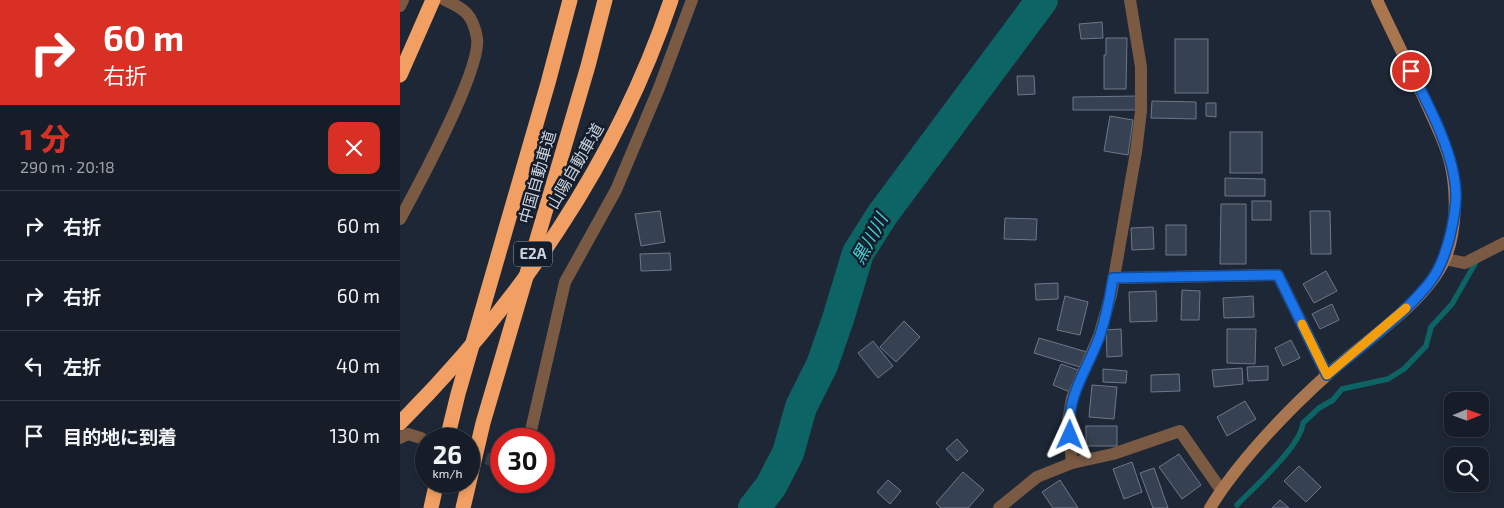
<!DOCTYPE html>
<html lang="ja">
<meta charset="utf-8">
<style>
body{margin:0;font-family:"Exo 2","Noto Sans JP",sans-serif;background:#1f2630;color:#f1f3f6;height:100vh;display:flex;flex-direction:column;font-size:19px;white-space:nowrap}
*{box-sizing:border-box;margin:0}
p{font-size:16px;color:#9ea2a8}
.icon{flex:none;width:28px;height:28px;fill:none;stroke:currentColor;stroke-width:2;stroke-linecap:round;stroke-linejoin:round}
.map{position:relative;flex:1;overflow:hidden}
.panel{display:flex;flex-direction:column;background:#161d28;width:400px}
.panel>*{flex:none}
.guide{background:#d93025;color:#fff;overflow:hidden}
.needle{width:32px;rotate:89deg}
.tools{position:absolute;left:1044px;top:392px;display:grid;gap:10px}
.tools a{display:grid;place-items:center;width:45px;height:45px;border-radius:10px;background:#161d28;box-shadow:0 2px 8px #0003,0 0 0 1px #353b45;font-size:25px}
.speed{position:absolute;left:15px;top:428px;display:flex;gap:10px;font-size:25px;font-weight:700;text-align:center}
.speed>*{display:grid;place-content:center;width:65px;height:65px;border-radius:50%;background:#161d28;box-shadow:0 2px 8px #0003,0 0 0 1px #353b45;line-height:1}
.speed small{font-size:12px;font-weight:400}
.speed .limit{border:8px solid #d22;background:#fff;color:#111}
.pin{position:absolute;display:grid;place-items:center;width:42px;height:42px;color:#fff;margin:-21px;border:2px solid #fff;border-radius:50%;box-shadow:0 1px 5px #0007}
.me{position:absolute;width:55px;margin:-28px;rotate:1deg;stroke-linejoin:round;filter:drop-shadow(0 0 4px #0008)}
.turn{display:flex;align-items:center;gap:18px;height:105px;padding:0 20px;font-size:22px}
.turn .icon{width:65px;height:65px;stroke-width:2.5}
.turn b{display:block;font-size:35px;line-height:42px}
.round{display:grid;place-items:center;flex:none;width:52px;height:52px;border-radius:10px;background:#1f2630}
.head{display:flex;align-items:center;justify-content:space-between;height:85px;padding:0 20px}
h1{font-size:30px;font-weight:800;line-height:38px;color:#d93025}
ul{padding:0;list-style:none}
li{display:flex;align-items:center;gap:15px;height:70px;padding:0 20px;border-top:1px solid #353b45}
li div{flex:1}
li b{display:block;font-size:19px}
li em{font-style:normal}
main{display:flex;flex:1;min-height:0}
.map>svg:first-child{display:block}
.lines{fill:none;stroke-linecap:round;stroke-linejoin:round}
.stream{stroke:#0d6464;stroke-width:5.5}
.river{stroke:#0d6464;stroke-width:32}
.building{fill:#364152;stroke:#6c788a}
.street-tunnel{stroke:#37414f;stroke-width:12;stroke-dasharray:12 6;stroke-linecap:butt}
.street{stroke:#7b5a43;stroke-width:12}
.secondary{stroke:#aa7650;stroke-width:12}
.highway{stroke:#f19f62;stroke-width:15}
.highway-bridge{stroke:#f19f62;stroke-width:15}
.route-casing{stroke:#114b97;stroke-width:12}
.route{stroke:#1a73e8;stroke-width:9}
.slow{stroke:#f59e0b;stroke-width:9}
.labels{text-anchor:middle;stroke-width:5;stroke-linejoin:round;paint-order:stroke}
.shield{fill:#141d2c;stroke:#949ca7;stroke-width:1}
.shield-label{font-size:15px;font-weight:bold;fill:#cbd2dc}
.street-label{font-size:16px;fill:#cbd2dc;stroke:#141d2c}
.water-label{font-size:18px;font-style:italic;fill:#3ed7d7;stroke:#141d2c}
</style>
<main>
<section class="panel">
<div class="guide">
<div class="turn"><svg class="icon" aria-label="right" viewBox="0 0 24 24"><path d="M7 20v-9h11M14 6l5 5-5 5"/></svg><div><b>60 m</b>右折</div></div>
</div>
<div class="head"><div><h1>1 分</h1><p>290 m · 20:18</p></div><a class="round" style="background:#d93025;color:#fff"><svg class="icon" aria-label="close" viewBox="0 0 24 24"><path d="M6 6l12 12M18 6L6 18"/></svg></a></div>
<ul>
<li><svg class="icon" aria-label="right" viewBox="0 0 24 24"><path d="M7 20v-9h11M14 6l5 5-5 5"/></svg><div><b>右折</b></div><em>60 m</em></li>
<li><svg class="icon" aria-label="right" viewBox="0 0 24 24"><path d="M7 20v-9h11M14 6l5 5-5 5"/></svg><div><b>右折</b></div><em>60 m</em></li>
<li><svg class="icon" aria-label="left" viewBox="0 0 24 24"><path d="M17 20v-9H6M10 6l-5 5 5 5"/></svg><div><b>左折</b></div><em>40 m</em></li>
<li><svg class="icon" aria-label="arrive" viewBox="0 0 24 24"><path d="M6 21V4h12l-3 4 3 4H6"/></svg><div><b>目的地に到着</b></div><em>130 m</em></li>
</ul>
</section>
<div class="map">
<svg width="1104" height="508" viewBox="0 0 1104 508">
<rect width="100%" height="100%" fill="#1d2736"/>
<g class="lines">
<path class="stream" d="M837,505c17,-18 64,-59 66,-82l16,-15 14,-8 9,-11 46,-10 16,-10 22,-23 5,-19 21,-23 24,-42"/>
<path class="river" d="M354,508l17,-22 17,-33 13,-46 21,-42 16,-46 20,-66 24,-38 160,-215"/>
</g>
<g class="building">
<path d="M702,22l1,16 -22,1 -2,-15z"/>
<path d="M706,38h21l-1,51h-22v-34h2z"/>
<rect x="775" y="39" width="33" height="54"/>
<path d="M617,76h17l1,18 -17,1z"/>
<path d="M737,96v14h-64v-13z"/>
<path d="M752,101l44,1v17l-45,-1z"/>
<path d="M806,103h10v14l-10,-1z"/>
<path d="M710,116l23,4 -5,35 -24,-4z"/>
<rect x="830" y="132" width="32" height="41"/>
<path d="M825,178l40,1v17h-40z"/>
<rect x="852" y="201" width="19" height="19"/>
<path d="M821,204h25v60h-26z"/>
<path d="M260,211l5,31 -24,4 -6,-32z"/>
<path d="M910,211h20l1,43h-20z"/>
<path d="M605,218l32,1 -1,21 -32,-1z"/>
<rect x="766" y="225" width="20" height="30"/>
<path d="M753,227l1,22 -22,1 -1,-22z"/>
<path d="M270,253l1,17 -30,1 -1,-17z"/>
<path d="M926,271l11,20 -23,12 -11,-19z"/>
<path d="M658,283v16l-22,1 -1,-16z"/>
<path d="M782,290l18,1 -1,29h-18z"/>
<path d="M756,291l1,30 -27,1 -1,-30z"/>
<path d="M665,296l23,6 -8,33 -23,-5z"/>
<path d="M853,296l1,21 -30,1 -1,-20z"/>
<path d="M932,304l7,16 -19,9 -8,-15z"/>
<path d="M504,321l16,16 -24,25 -16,-15z"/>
<path d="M721,329l1,27 -15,1 -1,-27z"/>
<path d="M827,329h29l-1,35 -28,-1z"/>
<path d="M639,338l48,14 -4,16 -49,-15z"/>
<path d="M891,340l9,18 -17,8 -8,-18z"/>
<path d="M473,341l20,25 -15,12 -20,-25z"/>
<path d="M661,364l17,6 -8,22 -17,-7z"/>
<path d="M868,366v14l-20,1 -1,-14z"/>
<path d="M842,368l1,16 -29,3 -2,-17z"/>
<path d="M703,369l24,2 -1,12 -23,-1z"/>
<path d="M779,374l1,17 -29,1v-17z"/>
<path d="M692,385l25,2 -3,32 -25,-2z"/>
<path d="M845,401l11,18 -29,17 -10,-19z"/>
<rect x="686" y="426" width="31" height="20"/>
<path d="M557,439l11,12 -11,10 -11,-12z"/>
<path d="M779,454l22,31 -19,14 -23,-32z"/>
<path d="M732,462l10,30 -18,7 -11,-30z"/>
<path d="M899,466l22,21 -15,15 -22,-21z"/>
<path d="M754,468l14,40h-15l-13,-35z"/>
<path d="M563,472l21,18 -16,18h-27l-5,-5z"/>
<path d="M488,480l13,11 -11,13 -13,-12z"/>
<path d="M660,480l18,28h-25l-11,-16z"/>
<path d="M880,500l9,8h-17z"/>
</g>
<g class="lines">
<path class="street-tunnel" d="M69,453l32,10"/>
<g class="street">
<path d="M0,6l3,-6"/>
<path d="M0,219c17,-31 82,-151 77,-181 -4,-23 -12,-29 -32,-38"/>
<path d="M1045,259l20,4 39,-20"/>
<path d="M713,278l165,-3 49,100"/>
<path d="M0,438l8,-4 13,4"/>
<path d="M129,439l36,-157 51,-92 43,-102 33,-88"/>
<path d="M672,463l-4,-42 4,-23 27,-62 12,-41 25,-143 5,-41v-44l-11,-67"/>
<path d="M599,508l38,-31 35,-14 41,-9 67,-23 41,59"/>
</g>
<path class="secondary" d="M810,508c28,-46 77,-97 117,-133 36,-33 98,-71 118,-116 12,-28 12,-68 5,-97 -4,-16 -11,-31 -18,-46 -17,-39 -37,-77 -55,-116"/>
<g class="highway">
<path d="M0,75l33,-75"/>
<path d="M47,439l11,-45 90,-311 22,-83"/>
<path d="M31,508l6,-27"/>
<path d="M63,508l20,-85 105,-357 17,-66"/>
</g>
<path class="highway-bridge" d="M0,423c119,-119 217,-262 271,-423"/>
</g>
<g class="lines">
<defs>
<path id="route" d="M670,435c-4,-41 17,-63 30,-100 6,-18 10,-38 13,-57l165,-3 49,100c33,-28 71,-55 99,-88 13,-15 19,-32 24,-51 3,-13 6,-28 6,-41 -1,-41 -27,-89 -45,-124"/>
</defs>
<use href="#route" class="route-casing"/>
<use href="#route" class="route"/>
<path class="slow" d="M902,324l25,51 79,-67"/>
</g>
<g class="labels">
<rect class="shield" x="114" y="241.5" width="38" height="25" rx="4"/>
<g class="shield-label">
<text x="133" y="259">E2A</text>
</g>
<g class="street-label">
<text transform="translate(175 166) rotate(-60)" y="6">山陽自動車道</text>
<text transform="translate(137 177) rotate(-74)" y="6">中国自動車道</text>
</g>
<g class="water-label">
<text transform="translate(470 239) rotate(-61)" y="6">黒川川</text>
</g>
</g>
</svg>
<div class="tools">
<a><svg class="needle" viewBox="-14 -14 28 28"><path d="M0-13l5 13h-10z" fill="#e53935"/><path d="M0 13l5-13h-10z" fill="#9ea2a8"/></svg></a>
<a><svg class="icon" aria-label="search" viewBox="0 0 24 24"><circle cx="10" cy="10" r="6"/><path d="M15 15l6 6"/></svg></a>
</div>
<div class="speed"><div>26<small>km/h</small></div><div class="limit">30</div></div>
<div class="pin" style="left:1011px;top:71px;background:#d93025"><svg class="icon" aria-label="arrive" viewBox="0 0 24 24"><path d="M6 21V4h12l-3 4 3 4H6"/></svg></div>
<svg class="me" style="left:670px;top:435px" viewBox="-20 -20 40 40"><path d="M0-17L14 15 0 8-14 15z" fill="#1a73e8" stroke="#fff" stroke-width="4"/></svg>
</div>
</main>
